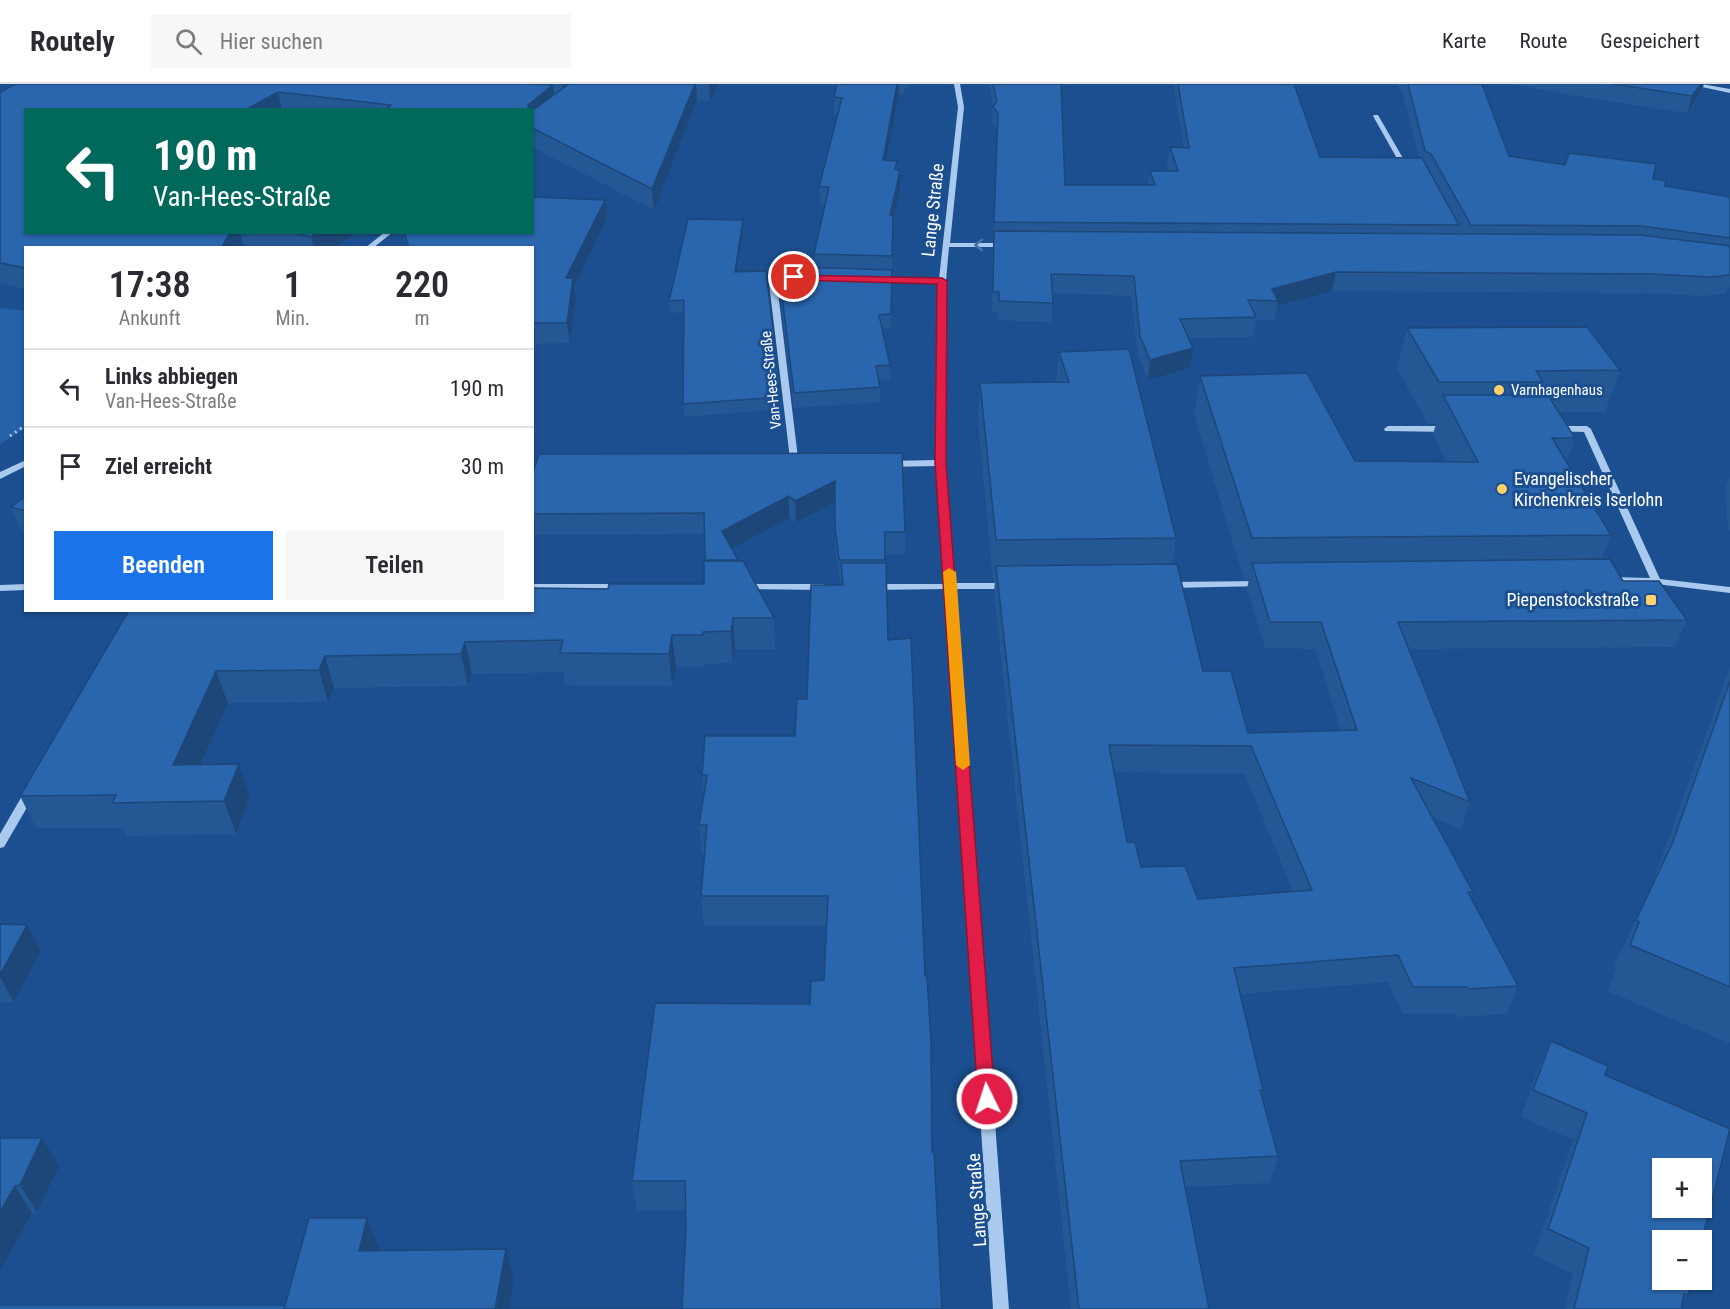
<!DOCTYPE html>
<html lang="de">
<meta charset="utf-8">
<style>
body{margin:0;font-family:"Roboto Condensed",sans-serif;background:#f7f7f7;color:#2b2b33;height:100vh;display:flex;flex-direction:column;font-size:22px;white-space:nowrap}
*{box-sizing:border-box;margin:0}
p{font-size:20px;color:#7c7c81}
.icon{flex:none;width:33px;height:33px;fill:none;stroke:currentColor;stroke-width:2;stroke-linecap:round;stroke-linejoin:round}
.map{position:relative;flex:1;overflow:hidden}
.sheet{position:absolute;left:24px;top:162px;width:510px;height:366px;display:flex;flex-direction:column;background:#fff;border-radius:0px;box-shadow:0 2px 4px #0004}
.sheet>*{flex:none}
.guide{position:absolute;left:24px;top:24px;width:510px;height:126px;border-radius:0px;box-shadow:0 2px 4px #0004;background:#00695c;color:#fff;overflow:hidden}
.tools{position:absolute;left:1652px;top:1074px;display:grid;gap:12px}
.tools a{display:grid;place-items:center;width:60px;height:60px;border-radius:0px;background:#fff;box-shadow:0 2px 4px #0004;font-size:30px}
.pin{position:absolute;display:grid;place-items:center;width:51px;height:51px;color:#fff;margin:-26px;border:3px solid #fff;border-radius:50%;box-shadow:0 2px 6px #0007}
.me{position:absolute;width:66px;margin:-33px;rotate:356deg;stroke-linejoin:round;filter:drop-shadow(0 0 4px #0008)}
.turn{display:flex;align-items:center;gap:21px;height:126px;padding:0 30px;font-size:27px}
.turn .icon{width:78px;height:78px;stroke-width:2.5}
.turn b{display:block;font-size:42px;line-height:51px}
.eta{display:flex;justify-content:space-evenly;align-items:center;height:102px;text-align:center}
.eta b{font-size:36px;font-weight:600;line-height:42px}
.button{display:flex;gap:12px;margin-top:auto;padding:12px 30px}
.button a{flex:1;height:69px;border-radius:0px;background:#1a73e8;color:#fff;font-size:24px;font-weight:600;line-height:69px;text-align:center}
.button a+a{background:#f7f7f7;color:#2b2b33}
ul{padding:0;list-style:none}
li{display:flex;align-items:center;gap:18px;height:78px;padding:0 30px;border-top:2px solid #e1e1e2}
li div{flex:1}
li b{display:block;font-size:22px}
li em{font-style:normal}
header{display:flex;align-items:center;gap:36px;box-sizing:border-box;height:84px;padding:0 30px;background:#fff;border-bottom:2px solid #e1e1e2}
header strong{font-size:28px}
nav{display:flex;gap:33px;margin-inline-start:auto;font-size:21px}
.search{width:420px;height:54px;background:#f7f7f7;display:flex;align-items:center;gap:15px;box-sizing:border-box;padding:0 21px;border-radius:0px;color:#7c7c81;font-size:22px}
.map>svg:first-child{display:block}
.green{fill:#2461a8}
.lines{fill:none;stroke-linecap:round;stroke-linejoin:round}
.path{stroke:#a9c9ee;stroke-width:3;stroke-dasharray:2 4;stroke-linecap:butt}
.minor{fill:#a9c9ee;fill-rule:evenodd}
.wall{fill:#245895;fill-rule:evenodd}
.shaded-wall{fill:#1d4779}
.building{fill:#2a66ad;stroke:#1d4779;stroke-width:1.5;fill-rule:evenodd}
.oneway{stroke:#4674ac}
.route{fill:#e11d48;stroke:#92132f;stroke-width:1.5}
.slow{fill:#f59e0b}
.poi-dot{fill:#ffd166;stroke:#1b4f8f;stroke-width:2}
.labels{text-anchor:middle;stroke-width:6;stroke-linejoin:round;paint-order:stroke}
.far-street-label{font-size:15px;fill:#fff;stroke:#1b4f8f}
.far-poi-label{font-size:15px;fill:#fff;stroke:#1b4f8f;text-anchor:start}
.street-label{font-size:18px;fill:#fff;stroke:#1b4f8f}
.poi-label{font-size:18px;fill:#fff;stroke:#1b4f8f;text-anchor:start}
</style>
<header>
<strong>Routely</strong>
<div class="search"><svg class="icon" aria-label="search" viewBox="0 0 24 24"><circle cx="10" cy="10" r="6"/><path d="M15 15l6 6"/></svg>Hier suchen</div>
<nav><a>Karte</a><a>Route</a><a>Gespeichert</a></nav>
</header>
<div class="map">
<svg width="1730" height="1225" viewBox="0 0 1730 1225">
<rect width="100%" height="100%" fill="#1b4f8f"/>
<g class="green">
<path d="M0,224l26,3 -1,117 -25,16z"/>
<path d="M0,1222h288l-1,3h-287z"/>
</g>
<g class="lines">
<path class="path" d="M10,352l16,-11"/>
<g class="minor">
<path d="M954,0h6l4,23 -14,136h58l4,2 -4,2h-59l-3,34 -1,182 9,120h53l5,3 -5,3h-52l54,720h-16l-48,-720 -72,1 -5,-3 5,-3h72l-8,-118 -50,1 -4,-3 4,-3 50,-1 1,-177 -59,-2 -4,-2 4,-2 60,2 19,-172z"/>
<path d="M1688,0h13l29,5v4z"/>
<path d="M1374,31h4l26,45 8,5v2h-4l-9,-5 -26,-46z"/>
<path d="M385,148h8l-20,16h-8z"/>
<path d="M792,192h3v4l-18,4 21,174 6,3 -4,3 -10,-5 -21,-176z"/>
<path d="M1388,342h59l4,3 -4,3 -62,-1 -1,-2z"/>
<path d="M1555,342h32l4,3 69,150 70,8v6l-74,-9 -48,-2 -2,-2 2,-2 3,-1 39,1 -66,-146 -32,-1v-4z"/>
<path d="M26,376v6l-26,13v-7z"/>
<path d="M1262,497l3,1 2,2 -2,2 -95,2 -5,-3 5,-3z"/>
<path d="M26,500v6l-26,1v-6z"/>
<path d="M532,500h88l5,3 -5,3h-88z"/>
<path d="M744,500h80l5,3 -5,3 -83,-1 -2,-2 2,-2z"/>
<path d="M30,704l4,1 2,3 -32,55 -4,1v-14l26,-45z"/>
</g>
</g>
<g class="wall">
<path d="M16,0h703l-9,17 -13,-1 -43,110 -122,-63v-37h-506v122h332l-24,16h-72l-19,-4 -217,4v41l-26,-5v-192z"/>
<path d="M837,0h71v4h-4v6h-5l-12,66 10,1v9l3,20 -7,31 -2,108h-9l8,36v15l-11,1 1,6v15l-86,6 -15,-122v-15l36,-3 -1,-14 11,-48 -5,-1 -1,-18 19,-72h-4v-18z"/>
<path d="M989,0h72l4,101h83l2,-14h19l-2,-6 3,-18 14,1 -11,-64h121l26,73 99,1 -17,-67 -6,-7h86l27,72 144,23 12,7 65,11v91l-2,-1 -3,7 -22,2 -56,-3 -315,-2 -55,15 -2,14h-19l-3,17 -64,1 4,10 -3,20 -42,12 -10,-24 -7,-60 -79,-3 1,10 -2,19 -53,-2v-8h-6l1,-71 4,-111 -5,-6 1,-18z"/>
<path d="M1515,0h189l-2,5 -15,24 -130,-20z"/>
<path d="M605,116l2,18 -33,69 2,11 -6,45 -38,1v-96h-125l-5,-16h130z"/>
<path d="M743,147l-6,41 44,125 1,12 -98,8 -1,-13 1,-92 -14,1 -1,-12z"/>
<path d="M1407,244l213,42 -15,42h-46l16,26 -9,24 45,73 -10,25 22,21 64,39 -12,27 -266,2 61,153 -9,27 -28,-11 40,74 -2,5 47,89 -11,28 -50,3 -1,-3h-53l-15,-32 -148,12 23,96 -2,6 17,60 -8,27 -85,4 24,122h-138l-77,-717 1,-11h-2l-15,-159 2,-39h76l3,-31 117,186 -4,26 31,107 45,62 93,-3 -26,-81 -50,-1 -18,-59 2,-10h-5l-50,-164 6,-39 155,85h91l-13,-27 3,-10h-8l-31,-55zM1114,688l131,2 48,118 -95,7 -57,-32 -14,-25z"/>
<path d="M902,369l3,79v22h-20l3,86 44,512 10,157h-658l83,-91 12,29 -1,4 128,-2 8,29 -5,31h173l4,-81v-18h-49l-5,-29 178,-177 14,-24 3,-54h-123l-3,-30 3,-41h-2l-3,-30 5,-28 -2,-22 93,-39 46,-151v-3h-1l-5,-33v-47l-39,20 -7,-4 -57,31 6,12 36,57 1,31h-40l-2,14 -28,1v3h-29l-4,19 -107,-1 -2,-13 -91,2 -4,12 -134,2 -6,14 -100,1 -27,61h38l11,33 -14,37 -109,2 -4,-8h-87l-16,-32 109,-186 575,-26 1,-50 -173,1v-60z"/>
<path d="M1730,393v54l-2,-1 -3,-41z"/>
<path d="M26,412v37l-4,-1 -11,-25z"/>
<path d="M1730,583v374l-1,2 -122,-52 10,-23 -3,-2 36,-76z"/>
<path d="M0,840l41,27 -27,51h-14z"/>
<path d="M1551,957l54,34 83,220 -6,9 -1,5h-116l8,-35 -39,-19 39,-115 -52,-23 17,-48z"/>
<path d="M0,1054l59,28 -22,46 -5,1 -32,58z"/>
</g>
<g class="shaded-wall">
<path d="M562,0h14l-12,14z"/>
<path d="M695,0h1l1,16 -43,110 -2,-21z"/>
<path d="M709,0h10l-9,17z"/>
<path d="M897,0h2v10l-16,85v-19z"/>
<path d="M1701,0h3l-2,5 -15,24 5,-17z"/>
<path d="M553,1l2,20 -23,19v-14h-4v-5z"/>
<path d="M278,8l4,18h-37z"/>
<path d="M900,87v19l-10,44v-19z"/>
<path d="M605,116l2,18 -33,69 2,11 -6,45 -3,-20 -1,-45z"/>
<path d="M743,136v11l-8,52v-11z"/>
<path d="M230,148h10l3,12 -3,4h-21z"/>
<path d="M318,148h40l-24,16h-20l-3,-11z"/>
<path d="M1336,188l-4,19 -55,15 1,-5 -6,-12z"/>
<path d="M1193,264l-3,20 -42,12 2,-20z"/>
<path d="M835,397v21l-39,20 -1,-21z"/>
<path d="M789,412v22l-65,35 -2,-22z"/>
<path d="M733,534l2,31 -2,14 -2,-32z"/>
<path d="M672,551l4,32 -4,19 -3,-32z"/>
<path d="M465,558l7,32 -4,12 -7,-32z"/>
<path d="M325,572l9,32 -6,14 -9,-32z"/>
<path d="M216,587l12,32 -42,94 -13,-32z"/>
<path d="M239,680l11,33 -14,37 -12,-33z"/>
<path d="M27,841l14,26 -27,51 -14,-25v-2z"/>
<path d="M42,1054l17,28 -22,46 -17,-27z"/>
<path d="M15,1102l17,27 -32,58v-59z"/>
<path d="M367,1134l12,29 -8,33 -12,-29z"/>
<path d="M506,1165l8,29 -5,31h-13z"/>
</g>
<g class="building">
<path d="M16,0h509l28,1 -25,20v5h-143l6,-5 -113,-13 -33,18h-219v122h204l-7,13 -4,3h-193v20l-26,-5v-171z"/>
<path d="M569,0h126l-43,105 -120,-61v-17z"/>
<path d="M837,0h60l-14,76 14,1 -2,8 5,2 -10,44h3l-1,41 -78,-2 15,-67h-10l23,-89 -8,-1z"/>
<path d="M993,0h68l4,101h90l-5,-14h28l-8,-24 19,1 -11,-64h116l26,73 102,1 37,67 -465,-3 4,-109 -5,-6 4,-6z"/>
<path d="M1408,0h74l27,72 56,9 4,-12 87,11 -3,15 13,2 -1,5 65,11v41l-88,-12 -171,-1 -40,-71 -6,-3z"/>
<path d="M1613,0h88l-9,12z"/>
<path d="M532,113l73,3 -39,78h7l-6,45h-35v-75h-123l-5,-16h128z"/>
<path d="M688,135l55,1 -8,52 31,-1 15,126 -98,7 1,-104 -15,1z"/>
<path d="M994,147l647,4 89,11v29l-20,2 -56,-3 -318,-2 -64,17 6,12 -30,-1 8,17 -76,2 13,29 -43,12 -10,-24 -6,-60 -83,-2 2,29 -54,-2v-9h-6z"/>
<path d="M290,148h28l-7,5z"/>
<path d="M803,183l89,3 -1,44 -12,1 11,50 -14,1 4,21 -86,6 -15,-122z"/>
<path d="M1587,243l33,43 -84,1 7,11h-104l-32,-54z"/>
<path d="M1129,265l47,189 -180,2 -16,-157 89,-1 -10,-30z"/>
<path d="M1307,289l48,88 123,1 -35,-67h105l27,43h-23l59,97 -359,3 -52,-162z"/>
<path d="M902,369l3,79h-20v28h-46l-4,-33v-46l-40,20 -6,-5 -67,35 16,29h-33l-1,-47 -172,1v-39l7,-21z"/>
<path d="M26,412v15l-15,-4z"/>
<path d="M1610,475l13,22h36l28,39 -289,2 72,180 -59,-24 62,114h-5l50,94 -50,3 -1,-2h-54l-15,-32 -164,13 29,122h-3l18,66 -98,5 29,148h-130l-83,-743 181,-2 26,107h28l17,62 109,-3 -36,-108h-51l-18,-59zM1109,661l142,1 61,144 -114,9 -13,-33 -44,1 -6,-25h-8z"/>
<path d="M704,477h39l31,57h-41l-2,13 -28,1v3h-31l-3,19 -109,-1 3,-13 -98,2 -4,12 -136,2 -6,14 -103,1 -43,94 66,-1 -15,37 -112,2 4,-8 -96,1 109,-186h403v-22l76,1 1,-5h95z"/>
<path d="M841,479h45l2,77 23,-2 14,338h2l4,65 1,111h2l8,157h-658l25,-91h58l-8,33 147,-2 -11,60h187l4,-81 -1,-47h-53l23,-178 155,1 1,-23 13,-1 4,-84h-127l6,-71h-8l8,-50h-5l3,-39h90l2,-37h10l4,-114h32z"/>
<path d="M1730,597v306l-100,-42 9,-23 -3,-2 36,-76z"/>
<path d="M0,840l27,1 -27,50z"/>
<path d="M1551,957l57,25 -3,9 125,54 -29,114v-3h-39v40h30l-4,15 -4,-1 -3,15h-107l15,-61 -41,-19 39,-116 -54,-23zM1662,1084h39v40h-39z"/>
<path d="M0,1054h42l-22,47 -5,1 -15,26z"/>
</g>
<defs><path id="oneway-chevron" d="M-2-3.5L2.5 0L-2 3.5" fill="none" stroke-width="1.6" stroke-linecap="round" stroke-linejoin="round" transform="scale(1.5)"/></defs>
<use class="oneway" href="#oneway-chevron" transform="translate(979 161) rotate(-180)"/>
<path class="route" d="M791,191l151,3 5,3 -1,182 49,636 -2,6 -6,2 -7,-2 -2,-6 -43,-636 2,-179 -143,-4 -4,-3z"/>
<path class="slow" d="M949,484l7,4 14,193 -7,5 -7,-5 -13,-193z"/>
<g class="poi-dot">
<circle cx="1499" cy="306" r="6"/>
<circle cx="1502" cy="405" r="6"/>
<rect x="1645" y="510" width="12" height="12" rx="3"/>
</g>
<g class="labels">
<g class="far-street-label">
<text transform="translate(771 296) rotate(-96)" y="5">Van-Hees-Straße</text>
</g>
<g class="far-poi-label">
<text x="1511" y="311">Varnhagenhaus</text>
</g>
<g class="street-label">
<text transform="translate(933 126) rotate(-84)" y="6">Lange Straße</text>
<text transform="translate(977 1116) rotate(-94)" y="6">Lange Straße</text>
</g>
<g class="poi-label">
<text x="1514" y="401">Evangelischer<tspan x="1514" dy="21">Kirchenkreis Iserlohn</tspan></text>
<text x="1639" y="522" text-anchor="end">Piepenstockstraße</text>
</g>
</g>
</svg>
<div class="tools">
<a>+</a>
<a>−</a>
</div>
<div class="pin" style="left:794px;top:193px;background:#d93025"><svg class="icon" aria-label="arrive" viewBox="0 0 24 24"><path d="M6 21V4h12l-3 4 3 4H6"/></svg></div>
<svg class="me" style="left:987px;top:1015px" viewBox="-20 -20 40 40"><circle r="17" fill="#e11d48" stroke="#fff" stroke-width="3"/><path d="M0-11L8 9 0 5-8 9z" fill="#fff"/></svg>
<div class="guide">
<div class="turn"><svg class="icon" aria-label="left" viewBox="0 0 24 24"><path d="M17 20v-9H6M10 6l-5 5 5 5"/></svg><div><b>190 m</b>Van-Hees-Straße</div></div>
</div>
<section class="sheet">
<div class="eta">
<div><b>17:38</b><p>Ankunft</p></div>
<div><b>1</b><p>Min.</p></div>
<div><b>220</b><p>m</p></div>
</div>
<ul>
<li><svg class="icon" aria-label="left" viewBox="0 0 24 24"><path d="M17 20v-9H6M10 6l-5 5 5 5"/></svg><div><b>Links abbiegen</b><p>Van-Hees-Straße</p></div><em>190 m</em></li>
<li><svg class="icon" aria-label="arrive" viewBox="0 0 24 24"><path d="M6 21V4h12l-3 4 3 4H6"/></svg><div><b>Ziel erreicht</b></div><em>30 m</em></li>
</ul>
<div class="button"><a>Beenden</a><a>Teilen</a></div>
</section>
</div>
